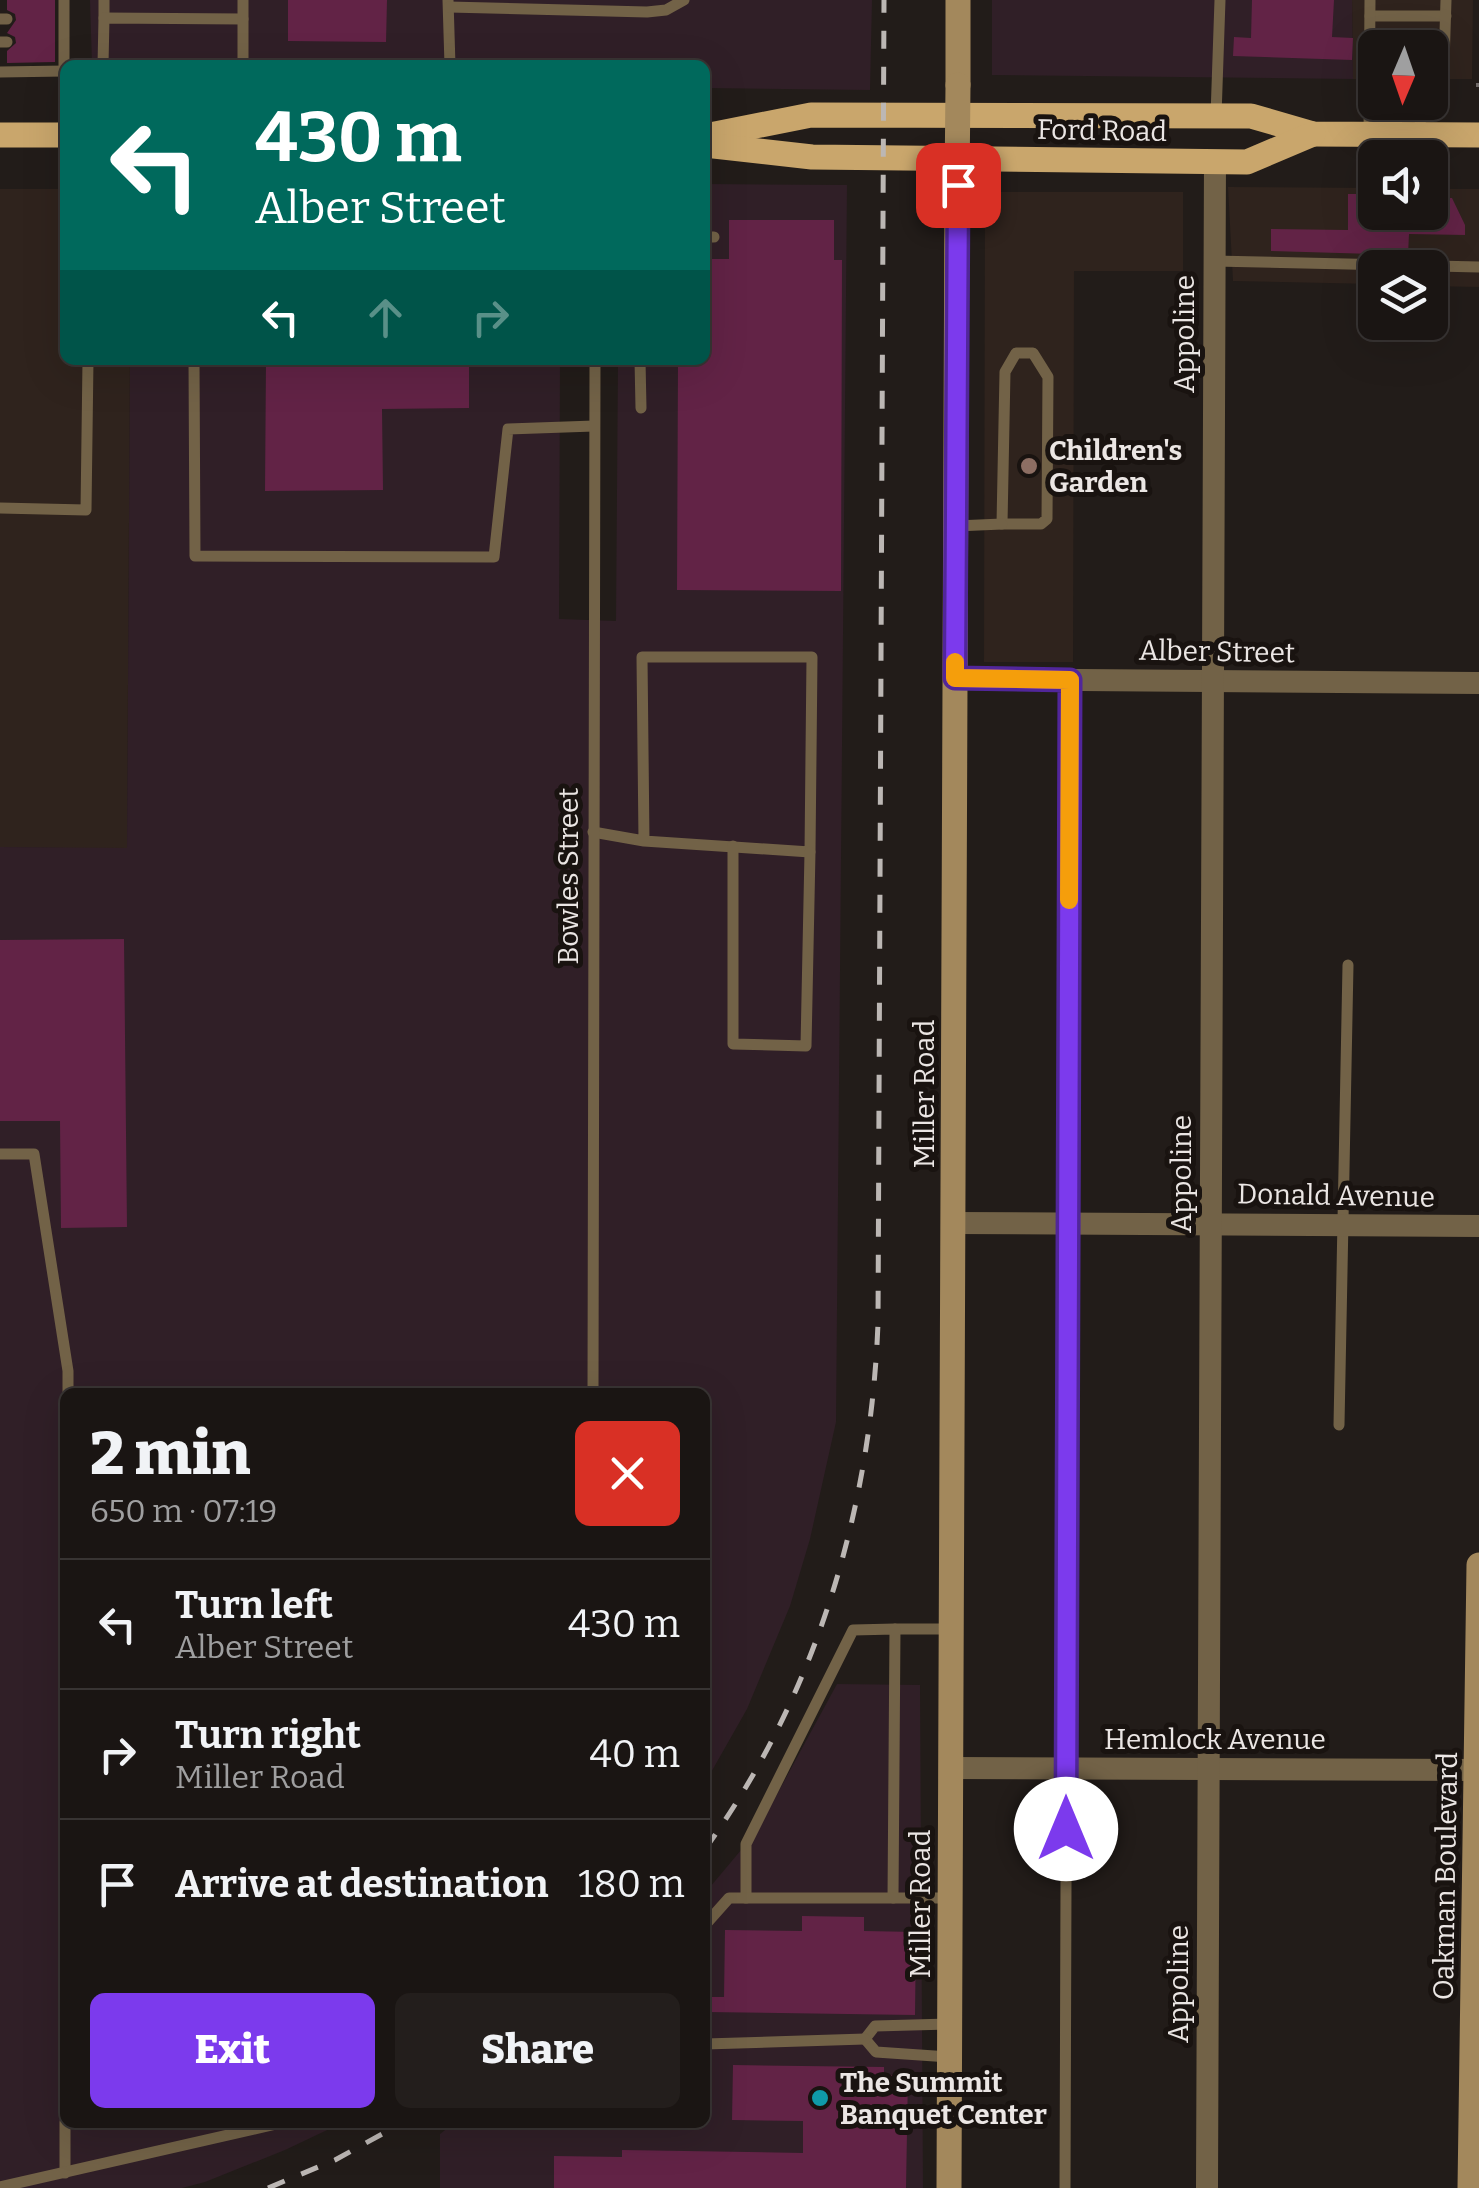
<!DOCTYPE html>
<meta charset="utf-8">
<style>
body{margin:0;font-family:Bitter,serif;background:#231e1c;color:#f1f3f6;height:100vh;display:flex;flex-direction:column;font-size:38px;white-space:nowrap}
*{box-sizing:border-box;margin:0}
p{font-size:32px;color:#9f9fa0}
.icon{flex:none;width:55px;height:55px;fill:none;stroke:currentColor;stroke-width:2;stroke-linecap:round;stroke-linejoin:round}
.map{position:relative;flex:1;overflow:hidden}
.drawer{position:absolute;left:60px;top:1388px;width:650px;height:740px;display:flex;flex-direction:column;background:#1a1513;border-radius:15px;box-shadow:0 10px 40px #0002,0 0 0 2px #383433}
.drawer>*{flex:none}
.top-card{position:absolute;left:60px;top:60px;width:650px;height:305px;border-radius:15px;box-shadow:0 10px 40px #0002,0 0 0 2px #383433;background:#00695c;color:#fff;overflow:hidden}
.needle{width:65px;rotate:182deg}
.tools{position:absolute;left:1358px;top:30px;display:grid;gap:20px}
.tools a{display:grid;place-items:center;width:90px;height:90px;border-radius:15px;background:#1a1513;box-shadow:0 10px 40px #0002,0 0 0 2px #383433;font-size:50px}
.pin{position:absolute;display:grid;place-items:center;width:85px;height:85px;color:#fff;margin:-42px;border-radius:20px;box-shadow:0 5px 15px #0006}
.me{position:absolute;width:110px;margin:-55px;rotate:0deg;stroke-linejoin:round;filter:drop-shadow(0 0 8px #0008)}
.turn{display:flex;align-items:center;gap:35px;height:210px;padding:0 30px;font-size:45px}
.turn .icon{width:130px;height:130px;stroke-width:2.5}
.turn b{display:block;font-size:70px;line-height:85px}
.lanes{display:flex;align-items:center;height:95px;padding:0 30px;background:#0003;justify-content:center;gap:50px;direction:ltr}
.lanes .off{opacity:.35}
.round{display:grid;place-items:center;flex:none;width:105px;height:105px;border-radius:15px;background:#231e1c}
.overview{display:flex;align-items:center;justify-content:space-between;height:170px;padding:0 30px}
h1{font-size:60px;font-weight:800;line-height:75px}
.button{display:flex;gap:20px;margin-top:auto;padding:20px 30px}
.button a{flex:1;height:115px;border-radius:15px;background:#7c3aed;color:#fff;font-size:40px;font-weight:800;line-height:115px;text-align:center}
.button a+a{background:#231e1c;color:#f1f3f6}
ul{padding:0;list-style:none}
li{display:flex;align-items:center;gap:30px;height:130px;padding:0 30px;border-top:2px solid #383433}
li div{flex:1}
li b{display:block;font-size:38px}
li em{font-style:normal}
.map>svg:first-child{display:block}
.built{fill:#2f231d}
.industrial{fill:#301f27}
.building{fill:#622346}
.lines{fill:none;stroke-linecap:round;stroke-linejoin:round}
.path{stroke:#716b69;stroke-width:4;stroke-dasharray:5 5;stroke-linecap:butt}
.lane{stroke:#726247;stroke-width:11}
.street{stroke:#726247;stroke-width:22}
.secondary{stroke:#a3885c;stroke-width:25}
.primary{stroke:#c9a66c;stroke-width:25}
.rail{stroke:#bcb7b4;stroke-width:5;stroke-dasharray:18 18;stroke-linecap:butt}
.secondary-bridge{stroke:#a3885c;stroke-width:25}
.route-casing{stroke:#51269a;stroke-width:25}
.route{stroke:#7c3aed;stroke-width:18}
.slow{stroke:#f59e0b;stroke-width:18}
.education-dot{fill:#8d6e63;stroke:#191310;stroke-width:4}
.culture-dot{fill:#0f9aa8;stroke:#191310;stroke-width:4}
.labels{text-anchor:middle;stroke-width:10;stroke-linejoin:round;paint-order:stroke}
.street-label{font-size:28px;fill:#ebe6e4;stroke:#191310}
.poi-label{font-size:28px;font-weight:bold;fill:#ebe6e4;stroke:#191310;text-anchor:start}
</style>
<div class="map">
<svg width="1479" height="2188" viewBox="0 0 1479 2188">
<rect width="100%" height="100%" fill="#221c19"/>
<g class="built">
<path d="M1352,0h121l-1,79h-42v-31h-55v31h-22z"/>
<path d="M1228,187l147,1v24h55v-23h49v98l-49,-1v-18h-55v16l-142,-3z"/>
<path d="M0,189h65v171h65l-3,489 -127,-2z"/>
<path d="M985,192h198v79h-109l-1,391h-89z"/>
</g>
<g class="industrial">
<path d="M90,0h782l-2,90 -165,-2v-23h-613z"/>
<path d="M992,0h360l1,79 -361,-4z"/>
<path d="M705,184l142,1 -11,1237 -26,117 -20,67 -43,103 -42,74v-391h-640v730l277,1 -57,27 -80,32 -23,6h-182v-1341l127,1 3,-488h430l-1,259 57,2 2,-261h87z"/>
<path d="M837,1684l83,1 3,503h-483v-54l14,-11 251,-1v-229l52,-62z"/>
</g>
<g class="building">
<path d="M7,0h48v62l-48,1v-12l9,-8 -1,-6 -8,-4 9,-13 -1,-6 -8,-4z"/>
<path d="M288,0h99l-1,42 -98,-1z"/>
<path d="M1252,0h82l-2,37 21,1 -1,22 -119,-4 1,-19 17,1z"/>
<path d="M1348,194h23l-1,21 43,1 -2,-4h19v-14h22l13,27v10l-56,-1 -1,21 -137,-4v-22l77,1z"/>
<path d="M729,220h105v40h8l-1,331 -164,-1 1,-230h27v-101h24z"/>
<path d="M266,360h203v48l-87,1 1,81 -118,1z"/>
<path d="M124,939l3,288 -66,1 -1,-107h-60v-181z"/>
<path d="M802,1916l62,1v14l52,1 -1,83 -210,-3v-15h19l1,-67 77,1z"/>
<path d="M733,2065l151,2v8h24l-2,113h-352v-32l68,1v-7l181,3v-32l-71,-1z"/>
</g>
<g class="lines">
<path class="path" d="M1476,85h3"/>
<g class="lane">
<path d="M104,0v18"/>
<path d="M448,0l2,65"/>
<path d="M449,7l198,5 19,-2 18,-10"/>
<path d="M1370,16h76"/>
<path d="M0,19h7"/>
<path d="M0,42h7"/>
<path d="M1430,64h14l2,-64"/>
<path d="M103,65l1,-47 139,1"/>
<path d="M243,65v-65"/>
<path d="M64,71v-71"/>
<path d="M0,72l65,-1"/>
<path d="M1419,102l2,33"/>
<path d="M1216,116l4,-116"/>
<path d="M1369,134l1,-134"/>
<path d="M705,237h9"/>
<path d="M1214,261l265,6"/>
<path d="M1016,353h17l15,24 -1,142 -6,5h-39l3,-152z"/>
<path d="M194,360l1,196 299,1 14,-128 86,-3"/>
<path d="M640,360l1,48"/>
<path d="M0,508l86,2 2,-150"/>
<path d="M956,526l46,-2"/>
<path d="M593,832l51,9 166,11 2,-195h-170l2,184"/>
<path d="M733,846v198l73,2 4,-194"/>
<path d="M0,1154h34l34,217v21"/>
<path d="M593,1392l2,-1032"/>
<path d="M1339,1425l9,-460"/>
<path d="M895,1629h56"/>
<path d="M746,1898v-54l107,-214 42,-1 -2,269"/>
<path d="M705,1925l24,-27h222"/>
<path d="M865,2039l10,-13 74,-2"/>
<path d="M865,2039l11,13 73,5"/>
<path d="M705,2044l160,-5"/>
<path d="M65,2173v-51"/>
<path d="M0,2187l285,-65"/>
<path d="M1065,2188l5,-1508"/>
</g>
<g class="street">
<path d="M955,679l524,4"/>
<path d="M953,1223l526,3"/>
<path d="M951,1768l528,2"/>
<path d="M1207,2188l8,-2027"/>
</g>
<g class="secondary">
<path d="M958,85v-85"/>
<path d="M949,2188l8,-2003"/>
<path d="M1470,2188l9,-623"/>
</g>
<g class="primary">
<path d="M0,135h65"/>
<path d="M705,136l106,-21 440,1 62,18 166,1"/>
<path d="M705,145l107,12 435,5 66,-28"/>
</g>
<g class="rail">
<path d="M705,1849c111,-153 166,-339 173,-526l6,-1323"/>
<path d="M268,2188l67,-28 69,-38"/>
</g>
<path class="secondary-bridge" d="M957,185l1,-100"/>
</g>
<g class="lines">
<defs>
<path id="route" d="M958,185l-3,493 115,2 -4,1149"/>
</defs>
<use href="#route" class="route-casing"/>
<use href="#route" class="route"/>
<path class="slow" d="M955,662v16l115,2 -1,220"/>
</g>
<circle class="education-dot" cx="1029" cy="466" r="10"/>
<circle class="culture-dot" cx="820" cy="2098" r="10"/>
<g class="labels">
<g class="street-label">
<text transform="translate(1102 130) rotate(1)" y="10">Ford Road</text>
<text transform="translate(1184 334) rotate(-90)" y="10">Appoline</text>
<text transform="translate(1217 651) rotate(1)" y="10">Alber Street</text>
<text transform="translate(568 876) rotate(-90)" y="10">Bowles Street</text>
<text transform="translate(924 1094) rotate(-90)" y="10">Miller Road</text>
<text transform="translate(1181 1174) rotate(-90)" y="10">Appoline</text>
<text transform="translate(1336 1195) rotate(1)" y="10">Donald Avenue</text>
<text x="1215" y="1749">Hemlock Avenue</text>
<text transform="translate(1445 1876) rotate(-89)" y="10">Oakman Boulevard</text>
<text transform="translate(920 1904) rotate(-90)" y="10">Miller Road</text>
<text transform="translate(1178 1984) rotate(-90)" y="10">Appoline</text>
</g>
<g class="poi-label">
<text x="1049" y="460">Children's<tspan x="1049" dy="32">Garden</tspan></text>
<text x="840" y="2092">The Summit<tspan x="840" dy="32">Banquet Center</tspan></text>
</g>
</g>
</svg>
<div class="tools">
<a><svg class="needle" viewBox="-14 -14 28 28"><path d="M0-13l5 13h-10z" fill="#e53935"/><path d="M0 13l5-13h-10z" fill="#9f9fa0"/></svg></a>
<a><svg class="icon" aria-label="sound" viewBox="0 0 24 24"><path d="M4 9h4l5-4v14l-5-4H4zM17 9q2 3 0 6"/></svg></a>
<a><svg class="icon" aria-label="layers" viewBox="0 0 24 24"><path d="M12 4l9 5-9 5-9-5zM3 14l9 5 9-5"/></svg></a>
</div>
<div class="pin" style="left:958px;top:185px;background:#d93025"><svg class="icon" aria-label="arrive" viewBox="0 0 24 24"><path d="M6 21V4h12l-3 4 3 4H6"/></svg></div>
<svg class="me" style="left:1066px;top:1829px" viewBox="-20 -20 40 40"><circle r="19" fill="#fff"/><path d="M0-13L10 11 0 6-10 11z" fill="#7c3aed"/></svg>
<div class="top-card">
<div class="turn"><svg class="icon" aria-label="left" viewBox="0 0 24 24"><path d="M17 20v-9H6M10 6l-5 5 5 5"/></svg><div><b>430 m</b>Alber Street</div></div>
<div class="lanes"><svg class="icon" aria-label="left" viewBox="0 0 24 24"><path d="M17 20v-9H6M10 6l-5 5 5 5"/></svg><svg class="icon off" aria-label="ahead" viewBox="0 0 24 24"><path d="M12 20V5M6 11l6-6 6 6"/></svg><svg class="icon off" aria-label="right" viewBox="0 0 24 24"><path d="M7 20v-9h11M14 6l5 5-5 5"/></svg></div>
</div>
<section class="drawer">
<div class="overview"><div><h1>2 min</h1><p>650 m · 07:19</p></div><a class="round" style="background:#d93025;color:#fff"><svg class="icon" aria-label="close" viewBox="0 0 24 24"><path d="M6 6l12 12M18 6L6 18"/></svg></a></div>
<ul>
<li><svg class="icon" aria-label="left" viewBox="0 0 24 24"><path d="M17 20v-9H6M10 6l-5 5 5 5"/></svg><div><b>Turn left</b><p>Alber Street</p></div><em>430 m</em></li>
<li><svg class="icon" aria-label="right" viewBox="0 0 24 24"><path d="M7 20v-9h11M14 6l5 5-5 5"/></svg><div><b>Turn right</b><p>Miller Road</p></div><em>40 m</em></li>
<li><svg class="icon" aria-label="arrive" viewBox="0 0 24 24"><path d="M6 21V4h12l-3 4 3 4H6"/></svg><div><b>Arrive at destination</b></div><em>180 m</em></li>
</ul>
<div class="button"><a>Exit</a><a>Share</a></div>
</section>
</div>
